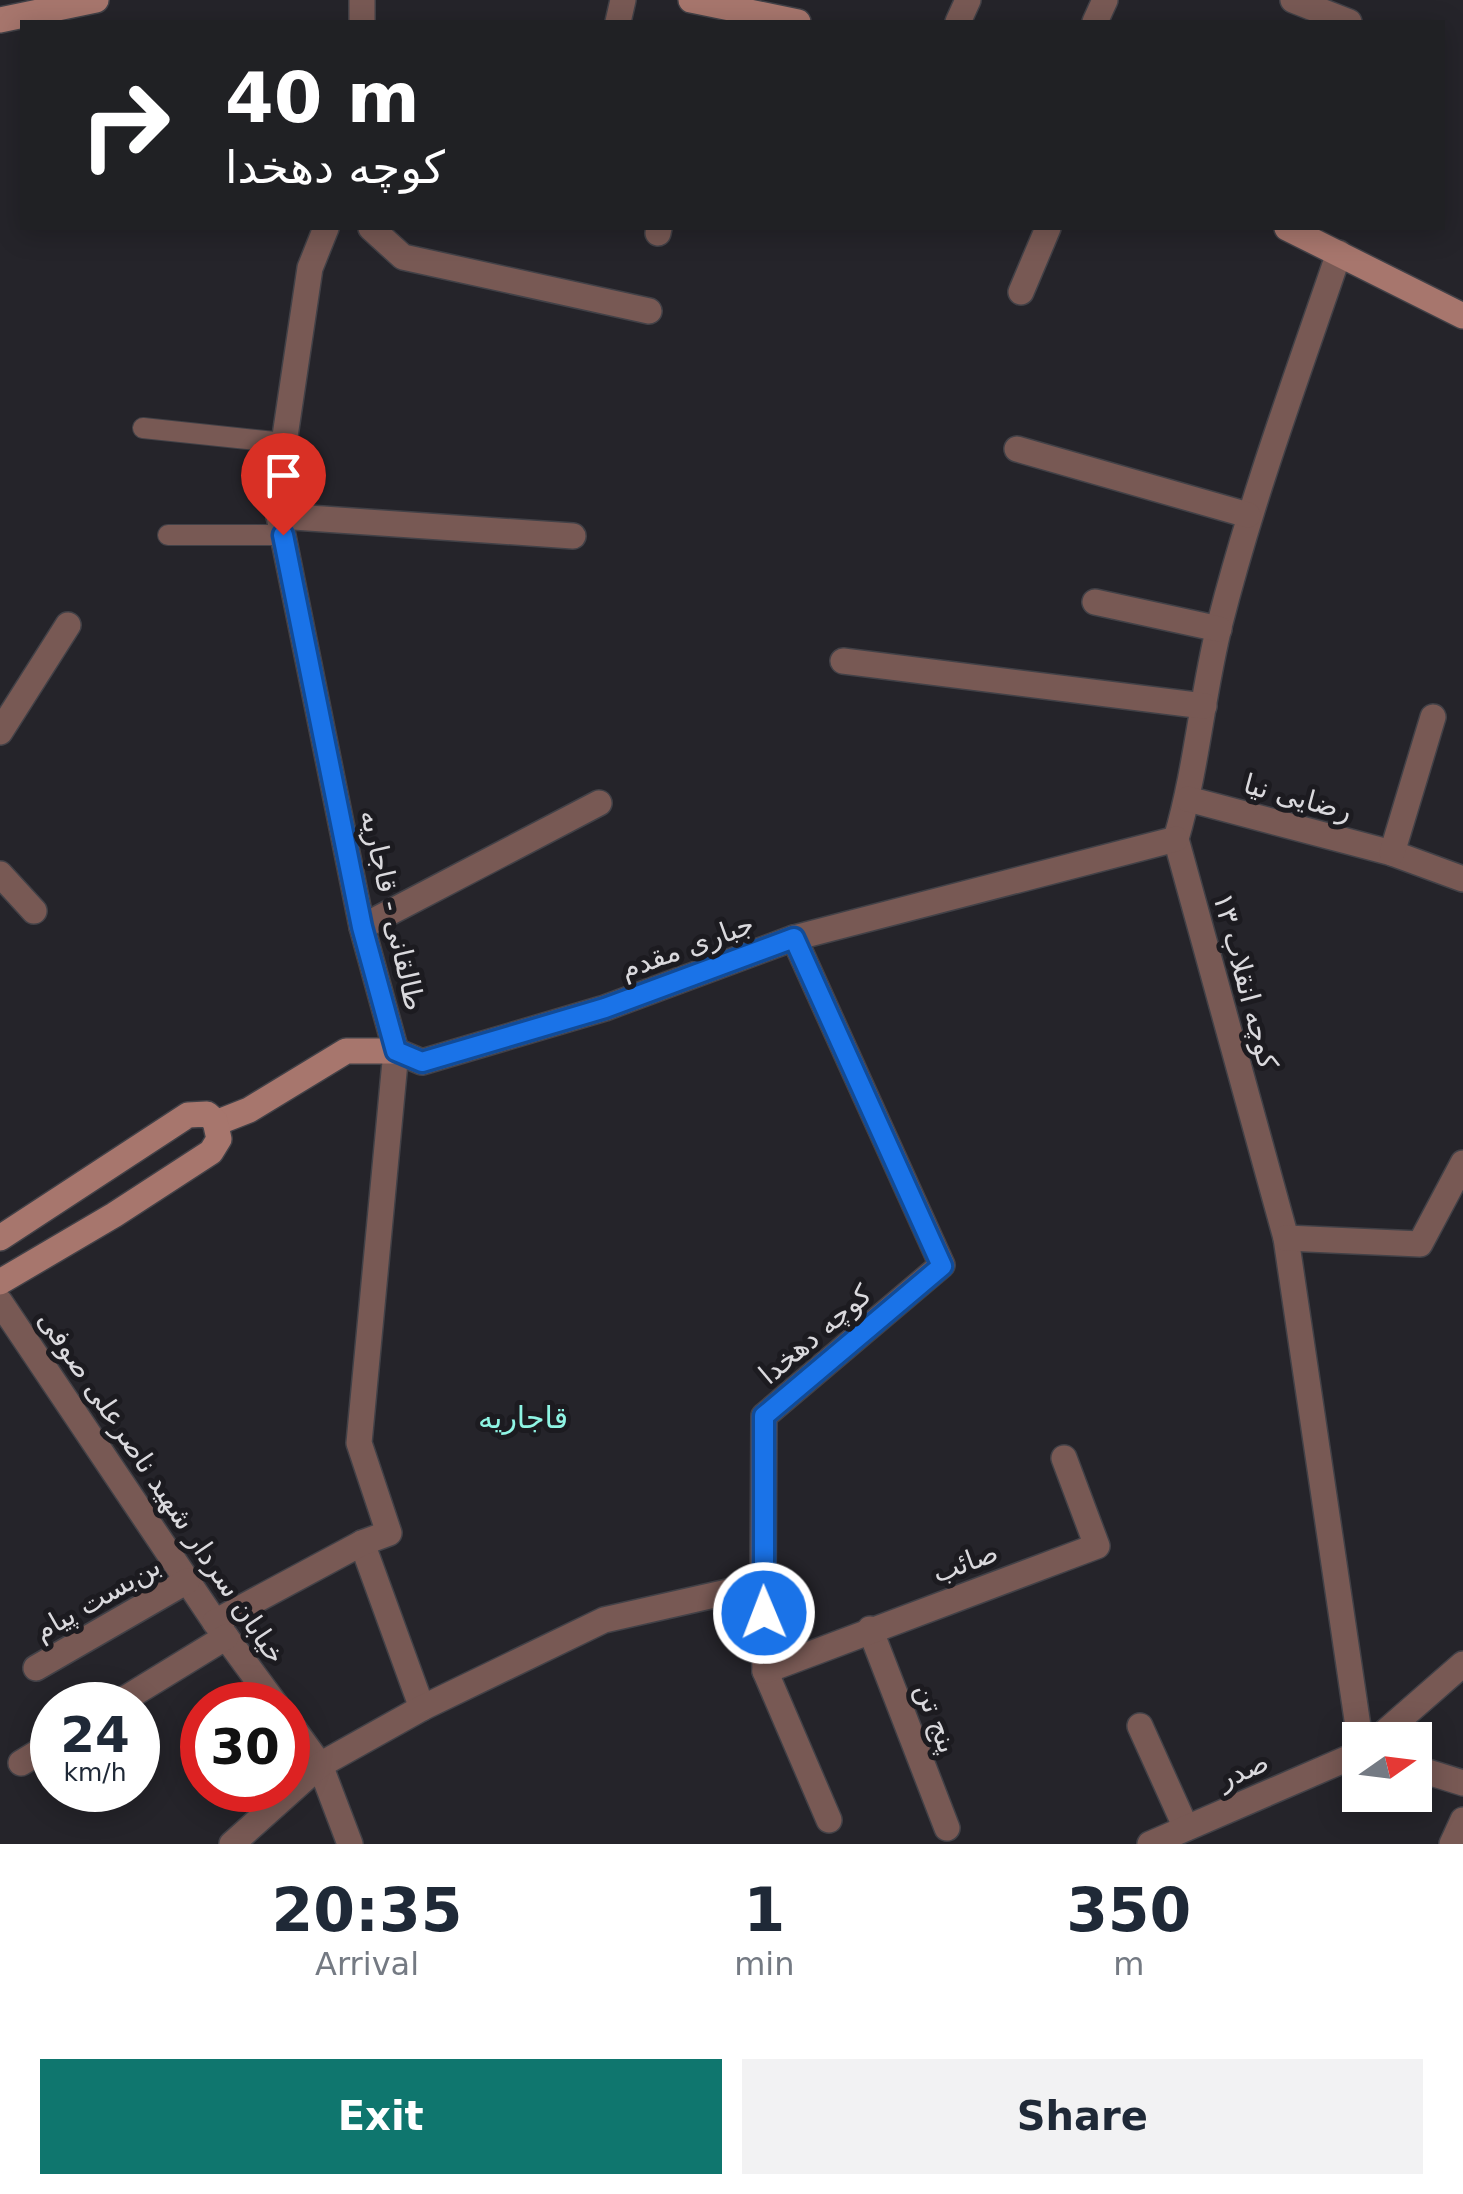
<!DOCTYPE html>
<meta charset="utf-8">
<style>
body{margin:0;font-family:"DejaVu Sans","Noto Naskh Arabic",sans-serif;background:#f2f2f3;color:#1f2937;height:100vh;display:flex;flex-direction:column;font-size:38px;white-space:nowrap}
*{box-sizing:border-box;margin:0}
p{font-size:32px;color:#747a83}
.icon{flex:none;width:55px;height:55px;fill:none;stroke:currentColor;stroke-width:2;stroke-linecap:round;stroke-linejoin:round}
.map{position:relative;height:1844px;overflow:hidden}
.sheet{display:flex;flex-direction:column;background:#fff;flex:1}
.sheet>*{flex:none}
.guide{position:absolute;left:20px;top:20px;width:1425px;height:210px;border-radius:0px;box-shadow:0 5px 25px #0003;background:#202124;color:#fff;overflow:hidden}
.needle{width:65px;rotate:76deg}
.controls{position:absolute;left:1342px;top:1722px;display:grid;gap:20px}
.controls a{display:grid;place-items:center;width:90px;height:90px;border-radius:0px;background:#fff;box-shadow:0 5px 25px #0003;font-size:50px}
.speed{position:absolute;left:30px;top:1682px;display:flex;gap:20px;font-size:50px;font-weight:700;text-align:center}
.speed>*{display:grid;place-content:center;width:130px;height:130px;border-radius:50%;background:#fff;box-shadow:0 5px 25px #0003;line-height:1}
.speed small{font-size:25px;font-weight:400}
.speed .limit{border:15px solid #d22;background:#fff;color:#111}
.pin{position:absolute;display:grid;place-items:center;width:85px;height:85px;color:#fff;margin:-102px -42px;border-radius:50% 50% 50% 0;rotate:-45deg;box-shadow:0 0 10px #0007}
.pin .icon{rotate:45deg}
.me{position:absolute;width:110px;margin:-55px;rotate:359deg;stroke-linejoin:round;filter:drop-shadow(0 0 8px #0008)}
.turn{display:flex;align-items:center;gap:35px;height:210px;padding:0 40px;font-size:45px}
.turn .icon{width:130px;height:130px;stroke-width:2.5}
.turn b{display:block;font-size:70px;line-height:85px}
.eta{display:flex;justify-content:space-evenly;align-items:center;height:170px;text-align:center}
.eta b{font-size:60px;font-weight:800;line-height:70px}
.action{display:flex;gap:20px;margin-top:auto;padding:20px 40px}
.action a{flex:1;height:115px;border-radius:0px;background:#0f766e;color:#fff;font-size:40px;font-weight:800;line-height:115px;text-align:center}
.action a+a{background:#f2f2f3;color:#1f2937}
.map>svg:first-child{display:block}
.lines{fill:none;stroke-linecap:round;stroke-linejoin:round}
.lane-casing{stroke:#424147;stroke-width:22}
.street-casing{stroke:#424147;stroke-width:28}
.secondary-casing{stroke:#424147;stroke-width:28}
.lane{stroke:#785954;stroke-width:20}
.street{stroke:#785954;stroke-width:25}
.secondary{stroke:#a7766d;stroke-width:25}
.route-casing{stroke:#114b97;stroke-width:25}
.route{stroke:#1a73e8;stroke-width:18}
.labels{text-anchor:middle;stroke-width:10;stroke-linejoin:round;paint-order:stroke}
.street-label{font-size:28px;fill:#dad9dd;stroke:#1c1b20}
.neighbourhood-label{font-size:30px;fill:#8ff5e4;stroke:#1c1b20}
</style>
<div class="map">
<svg width="1463" height="1844" viewBox="0 0 1463 1844">
<rect width="100%" height="100%" fill="#25242a"/>
<g class="lines">
<defs>
<g id="lane">
<path d="M143,428l141,15"/>
<path d="M168,535h115"/>
</g>
<g id="street">
<path d="M362,0v22"/>
<path d="M1293,0l56,22"/>
<path d="M618,22l5,-22"/>
<path d="M958,22l10,-22"/>
<path d="M1095,22l10,-22"/>
<path d="M371,228l32,29 246,54"/>
<path d="M658,233l1,-5"/>
<path d="M1339,253c-42,123 -87,244 -119,370 -18,71 -23,145 -44,216l110,399 74,502"/>
<path d="M1021,292l27,-64"/>
<path d="M1017,449l231,66"/>
<path d="M279,516l294,20"/>
<path d="M1095,602l124,27"/>
<path d="M843,661l361,45"/>
<path d="M0,732l68,-107"/>
<path d="M1188,799l204,54 71,26"/>
<path d="M1392,853l41,-136"/>
<path d="M0,874l34,37"/>
<path d="M362,927l237,-124"/>
<path d="M396,1051l26,11 183,-54 189,-70 382,-99"/>
<path d="M1286,1238l134,6 43,-81"/>
<path d="M0,1302l215,320 61,83"/>
<path d="M362,1543l60,165"/>
<path d="M763,1584l2,87 64,149"/>
<path d="M215,1622l147,-79 27,-10 -30,-90 37,-392 -34,-124 -83,-411 5,-73 26,-175 16,-40"/>
<path d="M870,1629l77,199"/>
<path d="M36,1668l151,-87"/>
<path d="M765,1671l332,-125 -33,-88"/>
<path d="M115,1705l111,-68"/>
<path d="M288,1721l32,44 30,79"/>
<path d="M1140,1726l46,102"/>
<path d="M1376,1740l87,-76"/>
<path d="M21,1763l31,-19"/>
<path d="M1415,1768l48,15"/>
<path d="M232,1844l88,-79 102,-57 182,-88 159,-36 1,-168 178,-151 -148,-327"/>
<path d="M1150,1844l210,-91"/>
<path d="M1452,1844l11,-24"/>
</g>
<g id="secondary">
<path d="M691,0l107,22"/>
<path d="M0,20l96,-20"/>
<path d="M1287,228l176,88"/>
<path d="M216,1123l33,-13 97,-59h50"/>
<path d="M0,1238l188,-123 19,-1 8,7 4,18 -8,13 -97,63 -114,67"/>
</g>
</defs>
<use href="#lane" class="lane-casing"/>
<use href="#street" class="street-casing"/>
<use href="#secondary" class="secondary-casing"/>
<use href="#lane" class="lane"/>
<use href="#street" class="street"/>
<use href="#secondary" class="secondary"/>
</g>
<g class="lines">
<defs>
<path id="route" d="M283,535l79,392 34,124 26,11 183,-54 189,-70 148,328 -178,150v197"/>
</defs>
<use href="#route" class="route-casing"/>
<use href="#route" class="route"/>
</g>
<g class="labels">
<g class="street-label">
<text transform="translate(1298 797) rotate(15)" y="10">رضایی نیا</text>
<text transform="translate(393 910) rotate(77)" y="10">طالقانی - قاجاریه</text>
<text transform="translate(687 946) rotate(-20)" y="10">جباری مقدم</text>
<text transform="translate(1246 981) rotate(75)" y="10">کوچه انقلاب ۱۳</text>
<text transform="translate(815 1334) rotate(-40)" y="10">کوچه دهخدا</text>
<text transform="translate(162 1487) rotate(56)" y="10">خیابان سردار شهید ناصرعلی صوفی</text>
<text transform="translate(965 1562) rotate(-20)" y="10">صائب</text>
<text transform="translate(97 1598) rotate(-30)" y="10">بن‌بست پیام</text>
<text transform="translate(937 1718) rotate(69)" y="10">پنج تن</text>
<text transform="translate(1243 1770) rotate(-23)" y="10">صدر</text>
</g>
<g class="neighbourhood-label">
<text x="523" y="1428">قاجاریه</text>
</g>
</g>
</svg>
<div class="controls">
<a><svg class="needle" viewBox="-14 -14 28 28"><path d="M0-13l5 13h-10z" fill="#e53935"/><path d="M0 13l5-13h-10z" fill="#747a83"/></svg></a>
</div>
<div class="speed"><div>24<small>km/h</small></div><div class="limit">30</div></div>
<div class="pin" style="left:283px;top:535px;background:#d93025"><svg class="icon" aria-label="arrive" viewBox="0 0 24 24"><path d="M6 21V4h12l-3 4 3 4H6"/></svg></div>
<svg class="me" style="left:764px;top:1613px" viewBox="-20 -20 40 40"><circle r="17" fill="#1a73e8" stroke="#fff" stroke-width="3"/><path d="M0-11L8 9 0 5-8 9z" fill="#fff"/></svg>
<div class="guide">
<div class="turn"><svg class="icon" aria-label="right" viewBox="0 0 24 24"><path d="M7 20v-9h11M14 6l5 5-5 5"/></svg><div><b>40 m</b>کوچه دهخدا</div></div>
</div>
</div>
<section class="sheet">
<div class="eta">
<div><b>20:35</b><p>Arrival</p></div>
<div><b>1</b><p>min</p></div>
<div><b>350</b><p>m</p></div>
</div>
<div class="action"><a>Exit</a><a>Share</a></div>
</section>
